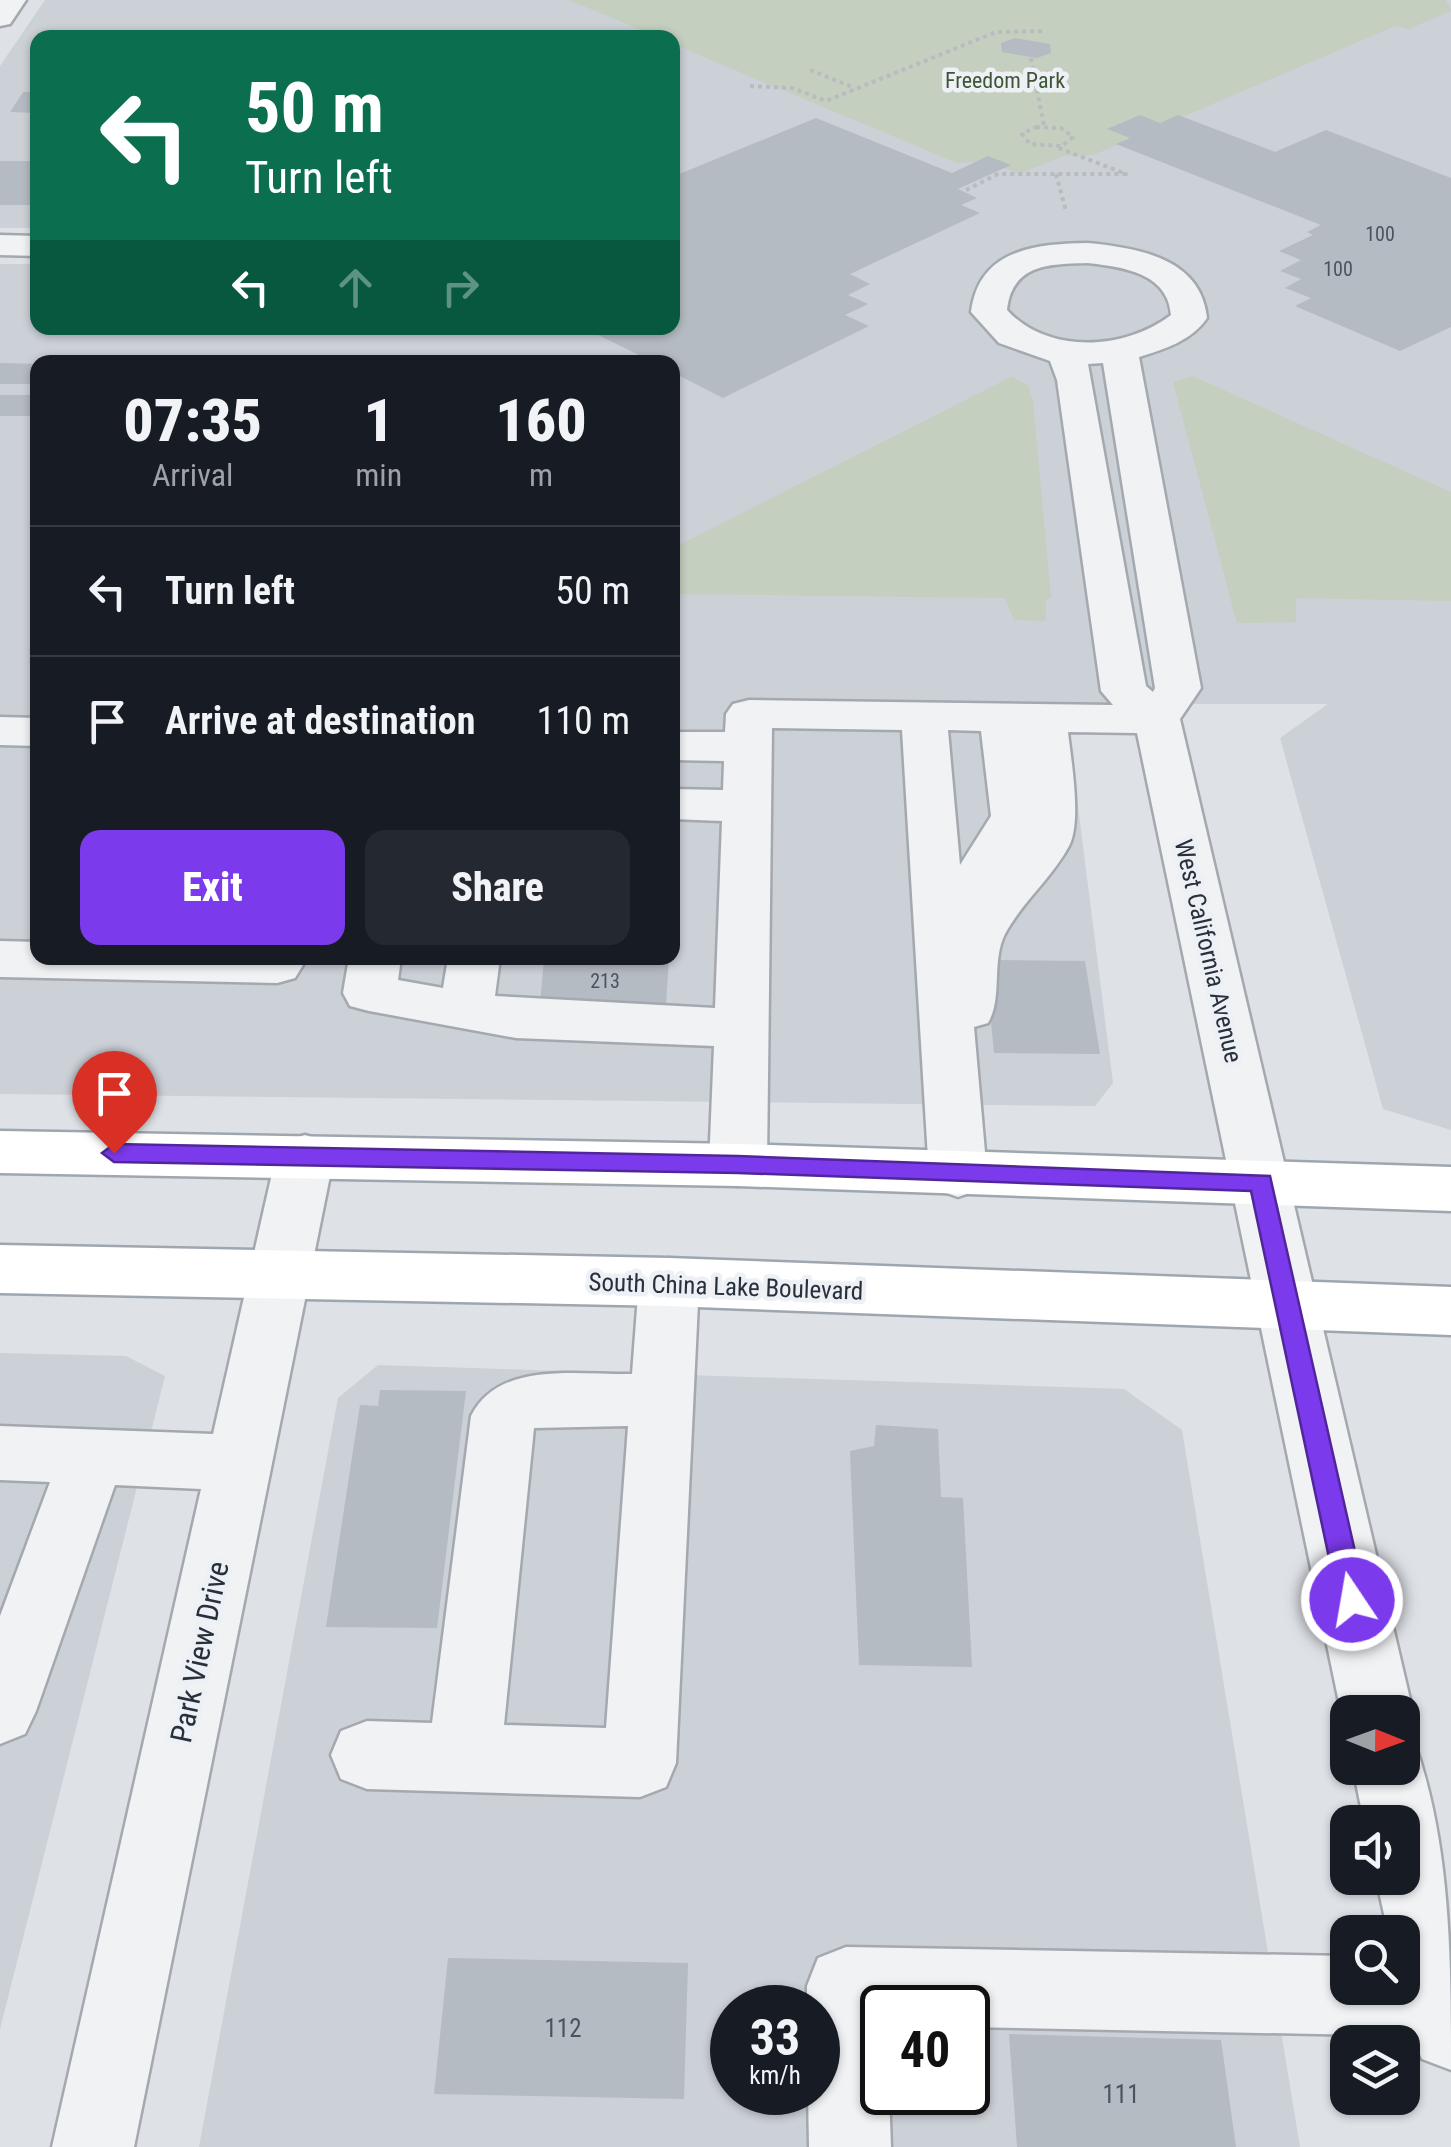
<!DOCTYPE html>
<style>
body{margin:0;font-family:"Roboto Condensed",sans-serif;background:#242831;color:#f1f3f6;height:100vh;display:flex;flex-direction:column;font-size:38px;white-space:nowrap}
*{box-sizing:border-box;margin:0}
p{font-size:32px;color:#9ea1a6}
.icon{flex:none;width:55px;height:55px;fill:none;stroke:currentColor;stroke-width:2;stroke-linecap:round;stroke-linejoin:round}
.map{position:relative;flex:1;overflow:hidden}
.panel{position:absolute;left:30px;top:355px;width:650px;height:610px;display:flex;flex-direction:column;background:#171b24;border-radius:20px;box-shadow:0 2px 8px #0004}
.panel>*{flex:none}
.guide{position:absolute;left:30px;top:30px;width:650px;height:305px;border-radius:20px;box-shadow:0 2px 8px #0004;background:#0b6e4f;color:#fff;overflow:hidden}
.needle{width:65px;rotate:91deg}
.controls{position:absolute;left:1330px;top:1695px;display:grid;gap:20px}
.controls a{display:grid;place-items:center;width:90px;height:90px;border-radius:20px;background:#171b24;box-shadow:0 2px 8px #0004;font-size:50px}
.speed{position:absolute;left:710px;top:1985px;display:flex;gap:20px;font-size:50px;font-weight:700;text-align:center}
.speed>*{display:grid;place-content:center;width:130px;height:130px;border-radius:50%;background:#171b24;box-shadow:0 2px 8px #0004;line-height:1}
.speed small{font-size:25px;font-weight:400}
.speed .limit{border:5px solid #111;border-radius:15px;background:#fff;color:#111}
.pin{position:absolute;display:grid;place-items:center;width:85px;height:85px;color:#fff;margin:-102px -42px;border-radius:50% 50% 50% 0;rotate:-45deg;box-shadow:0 0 10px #0007}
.pin .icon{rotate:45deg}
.me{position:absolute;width:110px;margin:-55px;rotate:348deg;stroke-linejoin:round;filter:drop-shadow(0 0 8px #0008)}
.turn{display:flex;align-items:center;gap:35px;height:210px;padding:0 50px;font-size:45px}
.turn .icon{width:130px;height:130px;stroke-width:2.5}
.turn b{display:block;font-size:70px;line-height:85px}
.lanes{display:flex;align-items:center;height:95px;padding:0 50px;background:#0003;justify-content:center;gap:50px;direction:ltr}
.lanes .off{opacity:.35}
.eta{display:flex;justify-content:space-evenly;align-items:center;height:170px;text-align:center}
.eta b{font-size:60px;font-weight:800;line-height:70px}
.primary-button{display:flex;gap:20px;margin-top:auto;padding:20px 50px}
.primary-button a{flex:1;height:115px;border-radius:20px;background:#7c3aed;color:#fff;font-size:40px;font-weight:800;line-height:115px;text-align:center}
.primary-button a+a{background:#242831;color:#f1f3f6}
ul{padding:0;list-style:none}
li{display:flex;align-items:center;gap:30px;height:130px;padding:0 50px;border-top:2px solid #363941}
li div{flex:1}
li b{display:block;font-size:38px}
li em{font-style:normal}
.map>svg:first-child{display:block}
.built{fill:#ccd0d7;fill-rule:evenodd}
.green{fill:#c4cfbf}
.building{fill:#b5bbc2}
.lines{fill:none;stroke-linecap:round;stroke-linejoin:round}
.minor-casing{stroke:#a4a8af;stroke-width:5}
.major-casing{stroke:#9ea6b0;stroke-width:5}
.path{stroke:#b8bcc0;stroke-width:4;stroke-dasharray:4 4;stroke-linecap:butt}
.minor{fill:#f0f2f4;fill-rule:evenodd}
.major{fill:#fff;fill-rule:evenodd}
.route{fill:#7c3aed;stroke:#51269a;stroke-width:2.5}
.labels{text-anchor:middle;stroke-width:9;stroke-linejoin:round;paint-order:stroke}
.number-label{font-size:20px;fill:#4b535d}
.far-park-label{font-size:22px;fill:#3e5537;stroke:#edf0f4}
.street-label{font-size:25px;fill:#28303b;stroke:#edf0f4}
.near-number-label{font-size:25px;fill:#4b535d}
.near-street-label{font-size:30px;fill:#28303b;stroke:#edf0f4}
</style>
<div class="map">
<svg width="1451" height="2147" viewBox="0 0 1451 2147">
<rect width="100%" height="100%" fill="#dee1e6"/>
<g class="built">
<path d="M45,0h1406v1130l-68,-21 -103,-371 48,-34h-263l48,379 -18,23 -1095,-12v-830h37l1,64h634v-290h-634l-1,190h-37v-162zM38,362h634v596h-634z"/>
<path d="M0,1353l126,3 39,20 -165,653z"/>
<path d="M378,1365l746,24 58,41 118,717h-1101l139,-749zM732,2008h86v84h-86zM882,2008h86v84h-86z"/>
</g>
<g class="green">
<path d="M569,0h877l5,11 -43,18 -13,-3 -302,129 -30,1 -44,18 -30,-13 -32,2 -284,-119 -1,-6 -14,-1z"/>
<path d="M1192,376l259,116v109l-155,-3v24l-59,1 -64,-241z"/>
<path d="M1011,377l17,8 5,17 18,196 -5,1v22l-32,-1 -9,-22 -332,-4v-46z"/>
</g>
<g class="building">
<path d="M1015,38l35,6 1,9 -14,5 -35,-6 -1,-9z"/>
<path d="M23,92h15v21l-28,-1z"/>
<path d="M1140,115l20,8 18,-8 97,37 51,-22 125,48v149l-51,24 -105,-45 16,-8 -26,-10 16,-9 -21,-8 21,-11 -22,-9 34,-16 -6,-3 14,-7 -205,-81 14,-6 -23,-9z"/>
<path d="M816,118l136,55 36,-17 23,9 -53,24 19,9 -16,7 19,8 -130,61 20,10 -22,11 20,9 -23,11 24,11 -146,72 -51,-26v-10h-19l-69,-34h88v-151z"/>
<rect x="0" y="161" width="38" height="44"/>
<path d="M0,363l38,1v20h-38z"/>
<rect x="0" y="395" width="38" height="21"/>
<path d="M544,958h125l-3,47h-126z"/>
<path d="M985,960l100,1 15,93 -106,-1z"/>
<path d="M380,1390l86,1 -29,237 -111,-1 34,-222 18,1z"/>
<path d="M876,1425l62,4 3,68 22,1 9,169 -113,-2 -9,-214 24,-5z"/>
<path d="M448,1958l240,5 -4,136 -250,-5z"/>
<path d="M1009,2034l212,6 15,107h-219z"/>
</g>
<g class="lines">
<defs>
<g id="minor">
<path d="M0,0h26l-16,24 -10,2z"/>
<path d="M0,235l38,1v20l-38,-1z"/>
<path d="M1088,243c50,5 113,15 119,75 -16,23 -42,31 -68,39l62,331 -21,31 233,993 -11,23v-23h-54v14l-7,-14 -204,-979 -69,-1c3,28 14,89 1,114 -17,32 -47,56 -64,88 -14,28 -2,64 -17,89l-14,4 13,148 -9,15 -20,7 -20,-7 -9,-15 -27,-445 -130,-2 -5,437 -9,15 -20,6 -20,-6 -9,-15 5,-119 -198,-8 -147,-27 -19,-5 -7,-13 6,-35h52l-3,22 45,8 5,-30h52l-5,38 220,12 7,-187 -50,-2v-30l51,1 1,-29 -52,-1v-28h53l1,-18 7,-10 16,-4 364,5 -12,-14 -44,-311 -7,-19 -51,-18 -28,-31c8,-63 64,-68 117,-69zM1088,263c35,4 80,10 83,52 -46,35 -123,40 -164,-5 5,-46 42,-46 81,-47zM1103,363l52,325 -2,4 -7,-6 -58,-322zM948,730l33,1 10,85 -31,49z"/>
<path d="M0,717l38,1v28l-38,-1z"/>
<path d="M0,941l38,1v16h261l4,7 -8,13 -18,5 -277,-6z"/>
<path d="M305,1135l20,6 9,15 -200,991h-82l149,-658 -86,-4 -79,226 -11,23 -25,10v-128l50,-134 -50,-2v-54l213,8 63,-278 9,-15z"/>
<path d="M669,1258l21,7 9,17 -23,481 -10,24 -26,10 -273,-8 -26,-10 -10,-24 10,-24 26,-10 65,2 39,-307c28,-56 107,-41 161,-42l7,-92 9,-17zM628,1426l-22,302 -102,-3 30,-297z"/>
<path d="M1402,1739l13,5c36,103 36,216 36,326l-29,-11 -10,-23 -444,-9v-19h-86v84h7l2,55h-82l-1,-55h10v-84h-11v-22l11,-28 28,-11 502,9v32h54v-56h-14l-12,-54h26v-56h-38l-11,-54h49z"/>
</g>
<g id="major">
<path d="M0,1131l738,13 713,23v44l-713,-25 -738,-13z"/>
<path d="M0,1245l669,13 782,29v48l-782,-29 -669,-13z"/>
</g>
</defs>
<use href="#minor" class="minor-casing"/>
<use href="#major" class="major-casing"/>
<g class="path">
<path d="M1031,58l13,68"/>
<path d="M810,70l45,18"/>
<path d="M750,86l42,2 34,13 170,-69 49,-1"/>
<path d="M1036,127l25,1 12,9 -11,9 -32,-2 -8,-10z"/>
<path d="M1056,174l10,37"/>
<path d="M966,190l32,-16h128l-70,-27"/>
</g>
<use href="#minor" class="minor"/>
<use href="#major" class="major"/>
</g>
<path class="route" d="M114,1144l624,12 532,20 96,424 -4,9 -10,4 -10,-4 -4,-9 -87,-409 -513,-18 -624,-11 -12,-9z"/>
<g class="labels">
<g class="number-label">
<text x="1380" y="241">100</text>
<text x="1338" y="276">100</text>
<text x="605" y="988">213</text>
</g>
<g class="far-park-label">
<text x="1005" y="88">Freedom Park</text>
</g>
<g class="street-label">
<text transform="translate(1209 951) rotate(77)" y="9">West California Avenue</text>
<text transform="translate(726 1286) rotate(2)" y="9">South China Lake Boulevard</text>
</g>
<g class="near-number-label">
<text x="563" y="2037">112</text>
<text x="1121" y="2103">111</text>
</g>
<g class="near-street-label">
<text transform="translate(200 1652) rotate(-78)" y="10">Park View Drive</text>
</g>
</g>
</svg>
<div class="controls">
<a><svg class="needle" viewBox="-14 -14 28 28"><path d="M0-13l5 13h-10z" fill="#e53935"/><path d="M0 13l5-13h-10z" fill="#9ea1a6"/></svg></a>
<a><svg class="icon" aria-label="sound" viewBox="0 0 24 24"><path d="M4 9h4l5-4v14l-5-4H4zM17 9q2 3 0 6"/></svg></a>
<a><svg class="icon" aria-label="search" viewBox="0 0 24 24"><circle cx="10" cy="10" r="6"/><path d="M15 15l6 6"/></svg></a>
<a><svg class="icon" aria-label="layers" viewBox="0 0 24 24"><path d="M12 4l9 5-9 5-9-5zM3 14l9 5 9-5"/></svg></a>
</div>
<div class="speed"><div>33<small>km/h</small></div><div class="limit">40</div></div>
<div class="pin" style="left:114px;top:1153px;background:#d93025"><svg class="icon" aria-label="arrive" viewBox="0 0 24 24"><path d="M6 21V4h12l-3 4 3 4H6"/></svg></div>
<svg class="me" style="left:1352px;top:1600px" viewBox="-20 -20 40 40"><circle r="17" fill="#7c3aed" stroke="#fff" stroke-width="3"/><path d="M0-11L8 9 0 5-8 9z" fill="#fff"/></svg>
<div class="guide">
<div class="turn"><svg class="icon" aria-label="left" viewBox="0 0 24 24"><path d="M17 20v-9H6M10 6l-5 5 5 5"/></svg><div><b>50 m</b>Turn left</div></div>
<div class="lanes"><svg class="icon" aria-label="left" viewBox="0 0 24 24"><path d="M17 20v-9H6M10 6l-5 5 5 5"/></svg><svg class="icon off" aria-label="ahead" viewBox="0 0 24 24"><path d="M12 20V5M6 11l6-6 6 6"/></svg><svg class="icon off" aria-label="right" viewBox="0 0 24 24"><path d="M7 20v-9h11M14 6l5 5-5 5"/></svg></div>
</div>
<section class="panel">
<div class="eta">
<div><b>07:35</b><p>Arrival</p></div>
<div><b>1</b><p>min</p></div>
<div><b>160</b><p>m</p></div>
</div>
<ul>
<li><svg class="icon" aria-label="left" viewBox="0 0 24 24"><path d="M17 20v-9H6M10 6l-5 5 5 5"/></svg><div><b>Turn left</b></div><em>50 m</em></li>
<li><svg class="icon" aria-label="arrive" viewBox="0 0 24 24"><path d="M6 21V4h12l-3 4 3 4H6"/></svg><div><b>Arrive at destination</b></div><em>110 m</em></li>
</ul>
<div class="primary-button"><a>Exit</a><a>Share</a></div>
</section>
</div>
